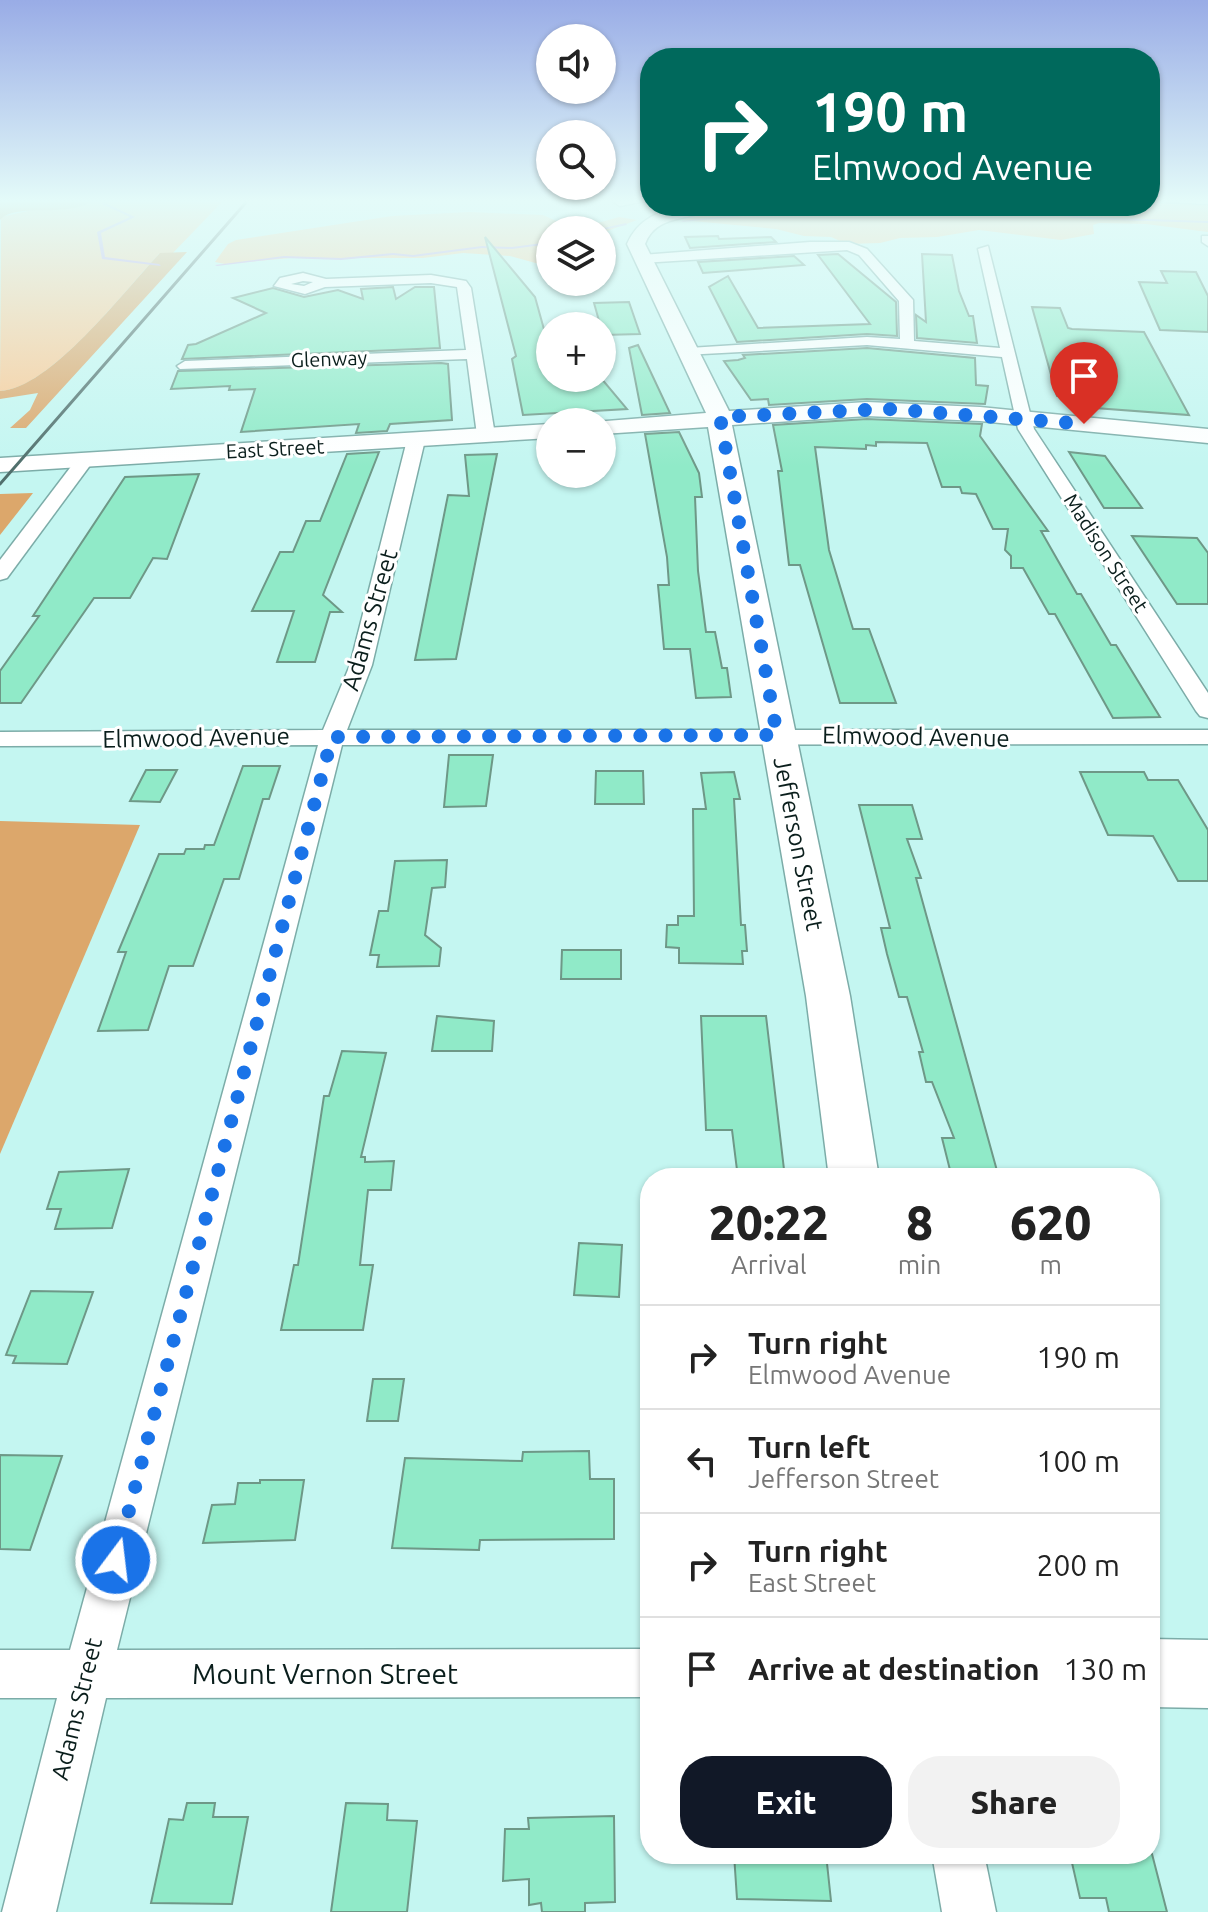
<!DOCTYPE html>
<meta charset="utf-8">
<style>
body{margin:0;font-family:Ubuntu,sans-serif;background:#f2f2f2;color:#222;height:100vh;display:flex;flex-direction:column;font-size:30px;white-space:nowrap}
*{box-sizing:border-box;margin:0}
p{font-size:26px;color:#767676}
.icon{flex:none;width:44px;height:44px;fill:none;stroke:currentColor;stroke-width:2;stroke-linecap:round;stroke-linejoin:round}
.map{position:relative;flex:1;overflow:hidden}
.drawer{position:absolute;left:640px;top:1168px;width:520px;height:696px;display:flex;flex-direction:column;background:#fff;border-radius:32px;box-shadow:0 2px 6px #0004}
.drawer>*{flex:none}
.hud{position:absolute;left:640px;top:48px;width:520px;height:168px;border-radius:32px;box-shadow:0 2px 6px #0004;background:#00695c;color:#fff;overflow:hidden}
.tools{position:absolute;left:536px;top:24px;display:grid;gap:16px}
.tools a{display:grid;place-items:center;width:80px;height:80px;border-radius:50%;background:#fff;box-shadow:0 2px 6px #0004;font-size:40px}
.pin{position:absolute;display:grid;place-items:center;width:68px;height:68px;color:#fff;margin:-82px -34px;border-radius:50% 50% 50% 0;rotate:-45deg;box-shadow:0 0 8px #0007}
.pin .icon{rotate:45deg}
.me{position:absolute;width:88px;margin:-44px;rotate:15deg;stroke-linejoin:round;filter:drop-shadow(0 0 6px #0008)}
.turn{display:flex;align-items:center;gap:28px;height:168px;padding:0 40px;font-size:36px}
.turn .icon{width:104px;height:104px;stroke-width:2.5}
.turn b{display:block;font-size:56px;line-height:68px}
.eta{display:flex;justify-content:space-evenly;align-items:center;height:136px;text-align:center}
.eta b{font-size:48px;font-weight:800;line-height:56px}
.cta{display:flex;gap:16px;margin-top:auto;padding:16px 40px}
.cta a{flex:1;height:92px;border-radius:32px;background:#111827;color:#fff;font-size:32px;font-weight:800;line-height:92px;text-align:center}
.cta a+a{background:#f2f2f2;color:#222}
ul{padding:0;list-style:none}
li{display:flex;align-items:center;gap:24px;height:104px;padding:0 40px;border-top:2px solid #e0e0e0}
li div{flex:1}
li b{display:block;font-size:30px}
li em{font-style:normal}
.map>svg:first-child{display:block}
.green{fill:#faca96}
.forest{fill:#dca76b}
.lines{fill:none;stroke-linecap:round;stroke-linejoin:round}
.stream{fill:#c3a0e2;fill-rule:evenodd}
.building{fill:#90eac8;stroke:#6e9887;stroke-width:2}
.lane-casing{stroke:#7caca8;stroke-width:3}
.street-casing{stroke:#7caca8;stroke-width:3}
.secondary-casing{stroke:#7caca8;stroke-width:3}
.lane{fill:#fff;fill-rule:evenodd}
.street{fill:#fff;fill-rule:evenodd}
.secondary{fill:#fff;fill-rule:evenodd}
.rail{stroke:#506f6c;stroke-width:3}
.route{stroke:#1a73e8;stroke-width:14;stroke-dasharray:0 25.2}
.labels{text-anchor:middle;stroke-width:6;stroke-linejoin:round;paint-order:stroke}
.far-street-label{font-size:20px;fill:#0a1e1c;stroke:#fff}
.street-label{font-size:24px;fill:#0a1e1c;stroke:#fff}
.near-street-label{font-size:28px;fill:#0a1e1c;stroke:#fff}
</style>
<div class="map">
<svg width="1208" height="1912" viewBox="0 0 1208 1912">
<rect width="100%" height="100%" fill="#c4f6f1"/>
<g class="green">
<path d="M81,199h144l-57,59 -9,-4c-35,37 -109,135 -159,137l1,-174z"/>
<path d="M1160,203l48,1v28l-62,-8 -47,-1 -6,2 1,9 -33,6 -82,-10 -42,7 -37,1 -20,5 -33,1 -16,-7 -27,-1 -28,-7 -94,-9 60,-14h315l5,5 76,4z"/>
<path d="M469,212l74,3 26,12 18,-1 32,-9 18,3 -35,13v-3h-52v37l-40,-11 -47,-3 -40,5h-132l-66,6 -10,-2 13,-18 8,-4 156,-24z"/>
</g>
<g class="forest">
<path d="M0,199h95c-26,21 -78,2 -95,21z"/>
<path d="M187,252l-161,176h-16l20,-18 8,-17 -38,6v-8c50,-2 125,-101 160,-138z"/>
<path d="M33,493l-33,42v-41z"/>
<path d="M0,821l140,4 -140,329z"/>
</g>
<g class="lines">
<g class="stream">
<path d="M104,199h4l-3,4 30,14 -34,16 4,24 54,7 2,2 -59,-7 -5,-27 33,-15 -28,-13z"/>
<path d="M824,206h14l-155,16 -2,-1z"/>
<path d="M976,206l110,11 122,4v2l-122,-4z"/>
<path d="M626,223l1,2 -25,5h-7z"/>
<path d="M550,242v2l-38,5 -30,-1 -69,9 -20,-2 -52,5 -57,-2 -67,8 -2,-1 69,-9 57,2 52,-5 20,2 69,-9 30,1z"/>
</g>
</g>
<g class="building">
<path d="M718,236l1,3 52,-2 5,5 -86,6 -5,-11z"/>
<path d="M485,237l50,60 15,54v27h51l26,31 -104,6 -11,-56 4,-3z"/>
<path d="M838,254l58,48 1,34 -30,-2 -130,8 -28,-55 19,-11 30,52 112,-4 -52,-69z"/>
<path d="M922,254l30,1 7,36 10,25h4l4,27 -60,-5 -1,-23 10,7z"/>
<path d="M794,256l10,9 -101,8 -5,-11z"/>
<path d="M1161,271l35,1 12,24v36l-48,-2 -21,-48 28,1z"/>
<path d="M393,287l3,12 19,-12h19l6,61 -258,11 6,-14 8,-1 70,-31 -33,-15 40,-10 31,9 34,-7 25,9 -2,-10z"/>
<path d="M629,302l11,32 -37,1 -9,-32z"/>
<path d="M1032,307l28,1 8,20 4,1 72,3 45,83 -107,-8 2,-10 -27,-1z"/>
<path d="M638,345l32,68 -28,2 -13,-67z"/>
<path d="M867,348l108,10 1,27 12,1 -3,18 -118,-5 -98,6 -1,-6 -17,1 -27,-39 14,-1 7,-2 -2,-3z"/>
<path d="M441,363l7,1 4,56 -62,4 -3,7 -31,2 3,-9 -118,8 14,-43 -26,1 1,-4 -59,3 7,-18z"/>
<path d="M867,419l115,5 -2,12 68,95h-7l36,63h4l30,51h5l44,72 -47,1 -58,-104h-6l-26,-46h-12v-12l-6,-6 3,-21h-15l-17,-35 -14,-1 -2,-6h-18l-15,-44 -51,-1v4l-10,-1v4l-51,-2 14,103 24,79h16l27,74h-56l-40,-138h-11l-11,-94h4l-9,-46z"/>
<path d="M679,432l20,41 3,24h-7l3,74 8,61h9l7,36h5l4,29 -35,1 -6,-49h-26l-6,-64h11l-2,-28 -22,-123z"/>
<path d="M379,452l-56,143 19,17h-12l-15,50h-38l17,-51h-42l28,-59h13l13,-31h14l27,-67z"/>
<path d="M1069,452l36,4 37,52h-38z"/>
<path d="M497,454l-41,205 -41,1 33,-165 21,1 -4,-41z"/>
<path d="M199,474l-32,85 -14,-1 -23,40h-36l-73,105h-21v-32l39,-55h-6l92,-139z"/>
<path d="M1132,536l65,2 11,15v51h-31z"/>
<path d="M449,755h44l-7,51 -42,1z"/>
<path d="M243,766h37l-11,33h-6l-24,80h-15l-31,87h-24l-21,64 -50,1 28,-79h-8l41,-98h25l2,-5h18l1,-4h9z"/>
<path d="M146,770h31l-17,32 -30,-1z"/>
<path d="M596,771h47l1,33h-49z"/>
<path d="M734,772l6,27h-6l7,126h4l2,26h-5l1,13 -64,-1v-15l-13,-1 1,-22h11v-9h16l-1,-107h13l-5,-36z"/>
<path d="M1080,772h64l4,8h30l30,50v51h-30l-25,-45 -45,-1z"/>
<path d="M859,805h53l10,34h-15l14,39h-5l83,300h-46l-2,-4 -9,-36h12l-22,-56h-6l-7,-30h4l-16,-55h-8l-12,-43 -6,-26h9z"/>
<path d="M447,860l-2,27 -13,1 -7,47 16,13 -2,18 -62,1 2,-12h-9l9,-44h9l7,-50z"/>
<path d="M562,950h59v29h-60z"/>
<path d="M437,1016l57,5 -2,30h-60z"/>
<path d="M701,1016h65l19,162h-47l-6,-48h-26z"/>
<path d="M342,1051l44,2 -25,104h4v5l29,-1 -3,29h-23l-8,75h13l-10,65h-82l13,-65h4l26,-169h5z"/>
<path d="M129,1169l-17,59 -57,1 6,-20h-14l12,-37z"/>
<path d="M579,1243l43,2 -3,52 -45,-2z"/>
<path d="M31,1291l62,1 -26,72 -54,-1 3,-7 -10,-1z"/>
<path d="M373,1379h31l-6,42h-31z"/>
<path d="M589,1451l1,28h24v60l-134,1 -1,10 -87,-2 13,-90 117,3 1,-9z"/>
<path d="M0,1455l62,1 -32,94 -30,-1z"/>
<path d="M260,1480h44l-9,60 -92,3 9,-38 23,-1 3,-21h22z"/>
<path d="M187,1803h28l-2,14h35l-16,87 -81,-1 18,-84 14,1z"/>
<path d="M346,1803l42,1 -1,16 30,1 -10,91h-76z"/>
<path d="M614,1816l1,86 -30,1v9h-43l-1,-9 -12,2v-26l-26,2 2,-52h24l-1,-11z"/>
<path d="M734,1854h92l5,47 -94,-2z"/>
<path d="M1070,1854h82l15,58h-58l-3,-14h-26z"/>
</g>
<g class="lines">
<defs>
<path id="lane" d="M609,199h6l6,3 20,-3 9,1 -30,6z"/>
<g id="street">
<path d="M1160,199h48v5l-42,-2z"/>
<path d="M1202,236h6v10l-6,-4z"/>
<path d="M810,242h39l18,7 46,51 1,41 86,7 -22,-99 10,-3 46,183 174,264v25l-8,-2 -4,-5 -178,-282 -16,-72 -135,-12 -183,10v-6l5,-1 178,-11 33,2 -1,-38 -40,-46 -12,-5 -205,13 -6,-4 6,-4z"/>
<path d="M303,273l23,6 105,-4 35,6 5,7 24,147 -3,4h-12l-3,-4 -10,-76 -287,10 -3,-3 8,-5 281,-11 -9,-63 -26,-4 -106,4 -20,7 -31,-8 6,-8zM303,281l10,1 -9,4 -13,-2z"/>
<path d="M416,435l9,5 -53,225 -25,65h861v14l-866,1 -225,905 533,-1v48l-544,1 -50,214h-54l55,-214h-57v-48h70l248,-905 -318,1v-14l323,-2 27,-65 57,-225z"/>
<path d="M85,455l9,5 -87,118 -7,2v-20l79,-104z"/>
<path d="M932,1854h52l12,58h-54z"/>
</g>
<g id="secondary">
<path d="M682,206h31c-21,17 -56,6 -68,38l84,167 138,-9 113,5 228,22v14l-228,-22 -113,-5 -135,9 118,571 29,182h-50l-23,-182 -98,-569 -106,7v-12h-8l112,-9 -79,-169c11,-25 31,-32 55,-38z"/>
<path d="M550,424v14l-550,34v-14z"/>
<path d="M1150,1639l58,1v68l-58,-1z"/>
</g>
</defs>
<use href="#lane" class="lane-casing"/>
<use href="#street" class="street-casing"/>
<use href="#secondary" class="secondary-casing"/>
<use href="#lane" class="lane"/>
<use href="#street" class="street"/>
<use href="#secondary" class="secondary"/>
<path class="rail" d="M0,484l249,-285"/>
</g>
<linearGradient id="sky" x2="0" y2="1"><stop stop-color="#99ace6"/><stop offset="0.43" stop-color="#e4fbf9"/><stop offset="1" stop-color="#e4fbf9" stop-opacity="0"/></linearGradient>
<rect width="1208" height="467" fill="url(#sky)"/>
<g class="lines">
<path class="route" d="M116,1560l216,-823 445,-2 -57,-318 168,-8 196,15"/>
</g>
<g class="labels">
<g class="far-street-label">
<text transform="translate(329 359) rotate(-2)" y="7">Glenway</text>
<text transform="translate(275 449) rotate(-3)" y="7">East Street</text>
<text transform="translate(1106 553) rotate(57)" y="7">Madison Street</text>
</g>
<g class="street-label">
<text transform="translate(370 620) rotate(-74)" y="8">Adams Street</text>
<text transform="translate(916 737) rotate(1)" y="8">Elmwood Avenue</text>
<text transform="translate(196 738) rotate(-1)" y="8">Elmwood Avenue</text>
<text transform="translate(798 844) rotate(79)" y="8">Jefferson Street</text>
<text transform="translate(77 1709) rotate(-76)" y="8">Adams Street</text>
</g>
<g class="near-street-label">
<text x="325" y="1684">Mount Vernon Street</text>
</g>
</g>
</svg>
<div class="tools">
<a><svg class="icon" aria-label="sound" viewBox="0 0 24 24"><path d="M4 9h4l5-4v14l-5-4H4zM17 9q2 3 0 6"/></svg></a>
<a><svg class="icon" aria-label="search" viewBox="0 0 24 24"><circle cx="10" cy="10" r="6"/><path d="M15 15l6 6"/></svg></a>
<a><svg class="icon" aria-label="layers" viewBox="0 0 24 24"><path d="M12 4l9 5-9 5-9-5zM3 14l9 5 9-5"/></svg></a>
<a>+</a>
<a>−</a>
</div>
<div class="pin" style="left:1084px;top:424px;background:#d93025"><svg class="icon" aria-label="arrive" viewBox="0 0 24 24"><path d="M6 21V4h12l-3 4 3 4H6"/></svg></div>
<svg class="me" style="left:116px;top:1560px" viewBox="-20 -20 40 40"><circle r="17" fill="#1a73e8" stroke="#fff" stroke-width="3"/><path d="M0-11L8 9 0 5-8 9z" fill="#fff"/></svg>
<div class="hud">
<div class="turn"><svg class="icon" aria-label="right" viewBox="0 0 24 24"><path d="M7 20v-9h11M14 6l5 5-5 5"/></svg><div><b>190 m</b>Elmwood Avenue</div></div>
</div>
<section class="drawer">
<div class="eta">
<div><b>20:22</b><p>Arrival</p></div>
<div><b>8</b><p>min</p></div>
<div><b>620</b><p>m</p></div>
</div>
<ul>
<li><svg class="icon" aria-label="right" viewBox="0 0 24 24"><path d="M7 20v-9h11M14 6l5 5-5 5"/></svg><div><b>Turn right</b><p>Elmwood Avenue</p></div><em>190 m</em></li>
<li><svg class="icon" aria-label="left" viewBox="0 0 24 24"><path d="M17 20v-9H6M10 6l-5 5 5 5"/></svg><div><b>Turn left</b><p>Jefferson Street</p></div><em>100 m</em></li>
<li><svg class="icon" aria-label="right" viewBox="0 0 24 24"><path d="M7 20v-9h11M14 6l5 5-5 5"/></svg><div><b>Turn right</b><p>East Street</p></div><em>200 m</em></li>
<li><svg class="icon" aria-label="arrive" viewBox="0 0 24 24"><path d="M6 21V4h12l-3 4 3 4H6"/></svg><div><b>Arrive at destination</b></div><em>130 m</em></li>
</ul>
<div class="cta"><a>Exit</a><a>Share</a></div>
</section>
</div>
